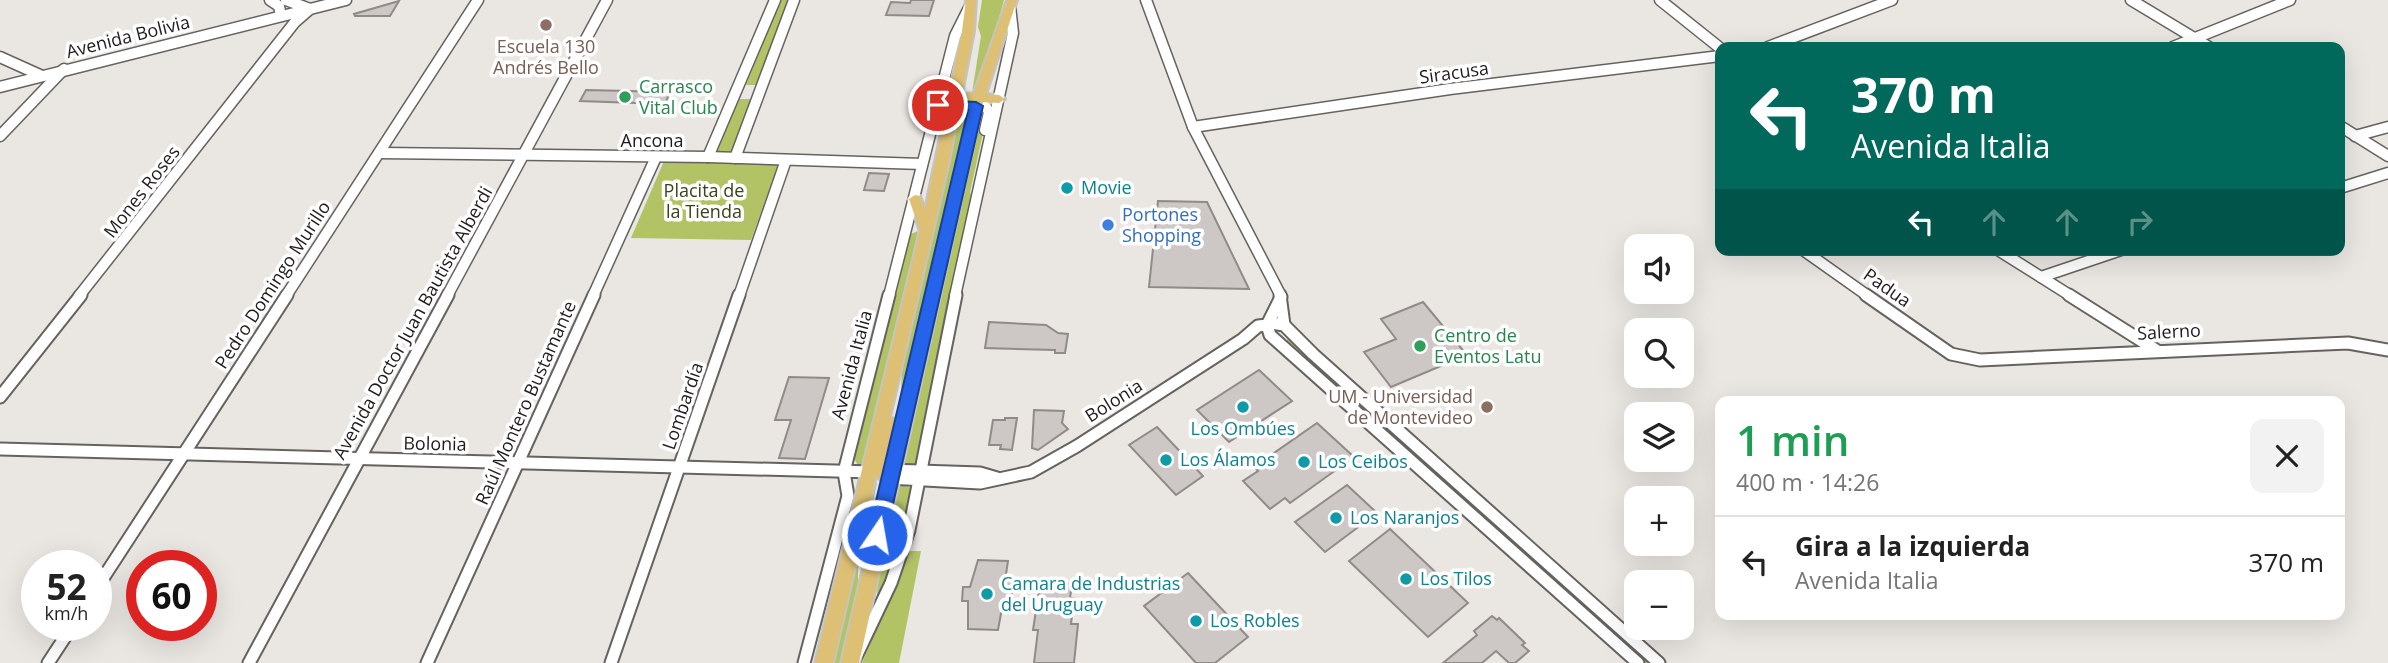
<!DOCTYPE html>
<html lang="es">
<meta charset="utf-8">
<style>
body{margin:0;font-family:"Open Sans",sans-serif;background:#f2f2f2;color:#222;height:100vh;display:flex;flex-direction:column;font-size:26px;white-space:nowrap}
*{box-sizing:border-box;margin:0}
p{font-size:23px;color:#767676}
.icon{flex:none;width:38px;height:38px;fill:none;stroke:currentColor;stroke-width:2;stroke-linecap:round;stroke-linejoin:round}
.map{position:relative;flex:1;overflow:hidden}
.details{position:absolute;left:1715px;top:396px;width:630px;height:224px;display:flex;flex-direction:column;background:#fff;border-radius:14px;box-shadow:0 7px 28px #0002}
.details>*{flex:none}
.top-card{position:absolute;left:1715px;top:42px;width:630px;height:214px;border-radius:14px;box-shadow:0 7px 28px #0002;background:#00695c;color:#fff;overflow:hidden}
.buttons{position:absolute;left:1624px;top:234px;display:grid;gap:14px}
.buttons a{display:grid;place-items:center;width:70px;height:70px;border-radius:14px;background:#fff;box-shadow:0 7px 28px #0002;font-size:35px}
.speed{position:absolute;left:21px;top:550px;display:flex;gap:14px;font-size:35px;font-weight:700;text-align:center}
.speed>*{display:grid;place-content:center;width:91px;height:91px;border-radius:50%;background:#fff;box-shadow:0 7px 28px #0002;line-height:1}
.speed small{font-size:18px;font-weight:400}
.speed .limit{border:10px solid #d22;background:#fff;color:#111}
.pin{position:absolute;display:grid;place-items:center;width:60px;height:60px;color:#fff;margin:-30px;border:4px solid #fff;border-radius:50%;box-shadow:0 2px 7px #0007}
.me{position:absolute;width:77px;margin:-38px;rotate:12deg;stroke-linejoin:round;filter:drop-shadow(0 0 5px #0008)}
.turn{display:flex;align-items:center;gap:24px;height:147px;padding:0 21px;font-size:32px}
.turn .icon{width:91px;height:91px;stroke-width:2.5}
.turn b{display:block;font-size:49px;line-height:60px}
.lanes{display:flex;align-items:center;height:66px;padding:0 21px;background:#0003;justify-content:center;gap:35px;direction:ltr}
.lanes .off{opacity:.35}
.round{display:grid;place-items:center;flex:none;width:74px;height:74px;border-radius:14px;background:#f2f2f2}
.overview{display:flex;align-items:center;justify-content:space-between;height:119px;padding:0 21px}
h1{font-size:42px;font-weight:600;line-height:52px;color:#1e9e55}
ul{padding:0;list-style:none}
li{display:flex;align-items:center;gap:21px;height:91px;padding:0 21px;border-top:2px solid #e0e0e0}
li div{flex:1}
li b{display:block;font-size:26px}
li em{font-style:normal}
.map>svg:first-child{display:block}
.green{fill:#b1c365}
.building{fill:#cdc7c6;stroke:#908a89;stroke-width:2}
.lines{fill:none;stroke-linecap:round;stroke-linejoin:round}
.minor-far1-casing{stroke:#66625f;stroke-width:13}
.minor-casing{stroke:#66625f;stroke-width:15}
.major-casing{stroke:#c4c4c4;stroke-width:4}
.minor-far1{stroke:#fff;stroke-width:10}
.minor{stroke:#fff;stroke-width:11}
.major{fill:#ddc074;fill-rule:evenodd}
.route{fill:#2563eb;stroke:#184099;stroke-width:2}
.education-dot{fill:#8d6e63;stroke:#fff;stroke-width:2.5}
.leisure-dot{fill:#2e9e5b;stroke:#fff;stroke-width:2.5}
.culture-dot{fill:#0f9aa8;stroke:#fff;stroke-width:2.5}
.shop-dot{fill:#3f7fe0;stroke:#fff;stroke-width:2.5}
.labels{text-anchor:middle;stroke-width:7;stroke-linejoin:round;paint-order:stroke}
.street-label{font-size:18px;fill:#1e1d1b;stroke:#fff}
.education-label{font-size:18px;fill:#785e54;stroke:#fff}
.leisure-label{font-size:18px;fill:#27864d;stroke:#fff;text-anchor:start}
.culture-label{font-size:18px;fill:#0d838f;stroke:#fff;text-anchor:start}
.park-label{font-size:18px;fill:#3b421a;stroke:#fff}
.shop-label{font-size:18px;fill:#366cbe;stroke:#fff;text-anchor:start}
</style>
<div class="map">
<svg width="2388" height="663" viewBox="0 0 2388 663">
<rect width="100%" height="100%" fill="#eae6e2"/>
<g class="green">
<path d="M780,0h11l-32,85h-13z"/>
<path d="M982,0h22l-10,36 -22,57 9,-57 -3,-9z"/>
<path d="M738,99h16l-21,55 -18,-1z"/>
<path d="M979,109l9,2 -18,81 3,9 -55,263 -3,3 -15,-4z"/>
<path d="M969,110l-79,353c-1,-32 15,-63 11,-95l59,-254z"/>
<path d="M664,161l114,4 -27,75 -120,-2z"/>
<path d="M918,231l-52,232 -8,3 -4,-8 51,-208 6,-16z"/>
<path d="M1290,337l16,19 344,307h-5l-342,-307 -18,-14z"/>
<path d="M874,483h3l-19,86v21l-14,73h-12z"/>
<path d="M901,485l11,3 -14,70 -21,41 1,-29 19,-83z"/>
<path d="M909,551h12l-22,112h-37z"/>
</g>
<g class="building">
<path d="M911,0h23l-5,16 -43,-1 5,-13 19,1z"/>
<path d="M399,1l-9,15h-35l-1,-2z"/>
<path d="M586,90l84,2 -5,12 -85,-3z"/>
<path d="M869,173l20,1 -5,17 -20,-1z"/>
<path d="M1158,201l49,1 42,87 -100,-2z"/>
<path d="M1423,302l44,53 -76,32 -27,-35 32,-13 -15,-20z"/>
<path d="M989,322l57,3 12,8 10,1 -3,19h-10v-3l-70,-2z"/>
<path d="M1259,370l33,31 -63,41 -32,-32z"/>
<path d="M789,377l40,1 -24,81 -26,-1 12,-38h-16z"/>
<path d="M1034,410l30,1 -2,12 6,6 -30,21 -6,-2z"/>
<path d="M1005,418h12l-5,32 -12,-1 1,-4h-12l4,-25h12z"/>
<path d="M1317,423l37,34 -64,46 -5,-5 -15,11 -27,-28 15,-10 -4,-4z"/>
<path d="M1157,427l46,49 -27,19 -47,-50z"/>
<path d="M1347,485l30,28 -52,39 -30,-30z"/>
<path d="M1390,529l78,74 -40,34 -79,-76z"/>
<path d="M978,560l30,1 -3,20h8l-3,27h-8l-4,22 -30,-1v-28h-6l1,-14h7z"/>
<path d="M1188,573l60,64 -33,26h-19l-52,-57z"/>
<path d="M1044,582l28,2 -2,14h4l-3,26h7l-4,39h-40l4,-33h-5l6,-39h3z"/>
<path d="M1492,616l5,4 2,-2 26,25 -3,2 7,6 -14,12h-6l-13,-12 -14,12h-39l34,-28 -3,-4z"/>
</g>
<g class="lines">
<defs>
<g id="minor-far1">
<path d="M270,0l9,6 2,10"/>
<path d="M1146,0l47,127 88,169"/>
<path d="M1660,0l60,48"/>
<path d="M2131,0l78,47"/>
<path d="M1768,47l124,-47"/>
<path d="M2173,47l117,-47"/>
<path d="M0,57l40,18"/>
<path d="M0,87l346,-87"/>
<path d="M938,105l48,2 3,5 -4,18"/>
<path d="M2340,126l48,30"/>
<path d="M1193,127l257,-38 270,-33"/>
<path d="M0,136l64,-67"/>
<path d="M2355,136l33,-9"/>
<path d="M381,153l327,4 214,7"/>
<path d="M708,157l67,-157"/>
<path d="M735,158l59,-158"/>
<path d="M2340,188l48,-15"/>
<path d="M1803,250l65,46"/>
<path d="M1998,250l73,46"/>
<path d="M2041,277l80,-27"/>
<path d="M79,296l216,-274 15,-13 -24,-9"/>
<path d="M286,296l192,-296"/>
<path d="M447,296l160,-296"/>
<path d="M593,296l63,-139"/>
<path d="M739,296l47,-136"/>
<path d="M889,296l66,-260 14,-28"/>
<path d="M955,296l58,-263 -3,-27"/>
</g>
<g id="minor">
<path d="M1280,295l4,30"/>
<path d="M1866,295l85,59 29,6 368,-17 40,7"/>
<path d="M2069,295l87,55"/>
<path d="M1270,323l14,2 29,29 346,309"/>
<path d="M1267,325l3,10 368,328"/>
<path d="M0,397l81,-102"/>
<path d="M0,449l873,23"/>
<path d="M889,470l91,3 17,5"/>
<path d="M888,478l92,5 51,-11 46,-26 166,-107 15,-13 9,-1 14,-28"/>
<path d="M96,589l191,-294"/>
<path d="M48,663l25,-38"/>
<path d="M249,663l199,-368"/>
<path d="M427,663l167,-368"/>
<path d="M611,663l128,-368"/>
<path d="M804,663l44,-167 -4,-24 45,-177"/>
<path d="M853,663l38,-80 18,-53 47,-235"/>
</g>
<path id="major" d="M966,0h10l-2,31 -26,135 -58,251 5,2 2,3 75,-321 -8,-4 2,-3 8,-1 33,-93h10l-31,94 13,1 6,4 -6,4 -16,-1 -1,4 -123,557h-18l42,-181 -7,-6 -43,187h-18l105,-432 -11,-32 6,-4 5,1 5,14 37,-179z"/>
</defs>
<use href="#minor-far1" class="minor-far1-casing"/>
<use href="#minor" class="minor-casing"/>
<use href="#major" class="major-casing"/>
<use href="#minor-far1" class="minor-far1"/>
<use href="#minor" class="minor"/>
<use href="#major" class="major"/>
</g>
<path class="route" d="M938,100l38,2 7,4 -97,429 -3,6 -6,2 -6,-2 -3,-6 100,-425 -35,-2 -2,-3z"/>
<g class="education-dot">
<circle cx="546" cy="25" r="7"/>
<circle cx="1487" cy="407" r="7"/>
</g>
<g class="leisure-dot">
<circle cx="625" cy="97" r="7"/>
<circle cx="1420" cy="346" r="7"/>
</g>
<g class="culture-dot">
<circle cx="1067" cy="188" r="7"/>
<circle cx="1243" cy="407" r="7"/>
<circle cx="1166" cy="460" r="7"/>
<circle cx="1304" cy="462" r="7"/>
<circle cx="1336" cy="518" r="7"/>
<circle cx="1406" cy="579" r="7"/>
<circle cx="987" cy="594" r="7"/>
<circle cx="1196" cy="621" r="7"/>
</g>
<circle class="shop-dot" cx="1108" cy="225" r="7"/>
<g class="labels">
<g class="street-label">
<text transform="translate(128 37) rotate(-14)" y="6">Avenida Bolivia</text>
<text transform="translate(1454 73) rotate(-8)" y="6">Siracusa</text>
<text x="652" y="147">Ancona</text>
<text transform="translate(142 192) rotate(-52)" y="6">Mones Roses</text>
<text transform="translate(273 285) rotate(-57)" y="6">Pedro Domingo Murillo</text>
<text transform="translate(1887 288) rotate(35)" y="6">Padua</text>
<text transform="translate(413 323) rotate(-61)" y="6">Avenida Doctor Juan Bautista Alberdi</text>
<text transform="translate(2169 332) rotate(-3)" y="6">Salerno</text>
<text transform="translate(852 365) rotate(-75)" y="6">Avenida Italia</text>
<text transform="translate(1114 401) rotate(-32)" y="6">Bolonia</text>
<text transform="translate(526 403) rotate(-66)" y="6">Raúl Montero Bustamante</text>
<text transform="translate(683 406) rotate(-71)" y="6">Lombardía</text>
<text transform="translate(435 444) rotate(1)" y="6">Bolonia</text>
</g>
<g class="education-label">
<text x="546" y="53">Escuela 130<tspan x="546" dy="21">Andrés Bello</tspan></text>
<text x="1473" y="403" text-anchor="end">UM - Universidad<tspan x="1473" dy="21">de Montevideo</tspan></text>
</g>
<g class="leisure-label">
<text x="639" y="93">Carrasco<tspan x="639" dy="21">Vital Club</tspan></text>
<text x="1434" y="342">Centro de<tspan x="1434" dy="21">Eventos Latu</tspan></text>
</g>
<g class="culture-label">
<text x="1081" y="194">Movie</text>
<text x="1243" y="435" text-anchor="middle">Los Ombúes</text>
<text x="1180" y="466">Los Álamos</text>
<text x="1318" y="468">Los Ceibos</text>
<text x="1350" y="524">Los Naranjos</text>
<text x="1420" y="585">Los Tilos</text>
<text x="1001" y="590">Camara de Industrias<tspan x="1001" dy="21">del Uruguay</tspan></text>
<text x="1210" y="627">Los Robles</text>
</g>
<g class="park-label">
<text x="704" y="197">Placita de<tspan x="704" dy="21">la Tienda</tspan></text>
</g>
<g class="shop-label">
<text x="1122" y="221">Portones<tspan x="1122" dy="21">Shopping</tspan></text>
</g>
</g>
</svg>
<div class="buttons">
<a><svg class="icon" aria-label="sound" viewBox="0 0 24 24"><path d="M4 9h4l5-4v14l-5-4H4zM17 9q2 3 0 6"/></svg></a>
<a><svg class="icon" aria-label="search" viewBox="0 0 24 24"><circle cx="10" cy="10" r="6"/><path d="M15 15l6 6"/></svg></a>
<a><svg class="icon" aria-label="layers" viewBox="0 0 24 24"><path d="M12 4l9 5-9 5-9-5zM3 14l9 5 9-5"/></svg></a>
<a>+</a>
<a>−</a>
</div>
<div class="speed"><div>52<small>km/h</small></div><div class="limit">60</div></div>
<div class="pin" style="left:938px;top:105px;background:#d93025"><svg class="icon" aria-label="arrive" viewBox="0 0 24 24"><path d="M6 21V4h12l-3 4 3 4H6"/></svg></div>
<svg class="me" style="left:877px;top:535px" viewBox="-20 -20 40 40"><circle r="17" fill="#2563eb" stroke="#fff" stroke-width="3"/><path d="M0-11L8 9 0 5-8 9z" fill="#fff"/></svg>
<div class="top-card">
<div class="turn"><svg class="icon" aria-label="left" viewBox="0 0 24 24"><path d="M17 20v-9H6M10 6l-5 5 5 5"/></svg><div><b>370 m</b>Avenida Italia</div></div>
<div class="lanes"><svg class="icon" aria-label="left" viewBox="0 0 24 24"><path d="M17 20v-9H6M10 6l-5 5 5 5"/></svg><svg class="icon off" aria-label="ahead" viewBox="0 0 24 24"><path d="M12 20V5M6 11l6-6 6 6"/></svg><svg class="icon off" aria-label="ahead" viewBox="0 0 24 24"><path d="M12 20V5M6 11l6-6 6 6"/></svg><svg class="icon off" aria-label="right" viewBox="0 0 24 24"><path d="M7 20v-9h11M14 6l5 5-5 5"/></svg></div>
</div>
<section class="details">
<div class="overview"><div><h1>1 min</h1><p>400 m · 14:26</p></div><a class="round"><svg class="icon" aria-label="close" viewBox="0 0 24 24"><path d="M6 6l12 12M18 6L6 18"/></svg></a></div>
<ul>
<li><svg class="icon" aria-label="left" viewBox="0 0 24 24"><path d="M17 20v-9H6M10 6l-5 5 5 5"/></svg><div><b>Gira a la izquierda</b><p>Avenida Italia</p></div><em>370 m</em></li>
</ul>
</section>
</div>
